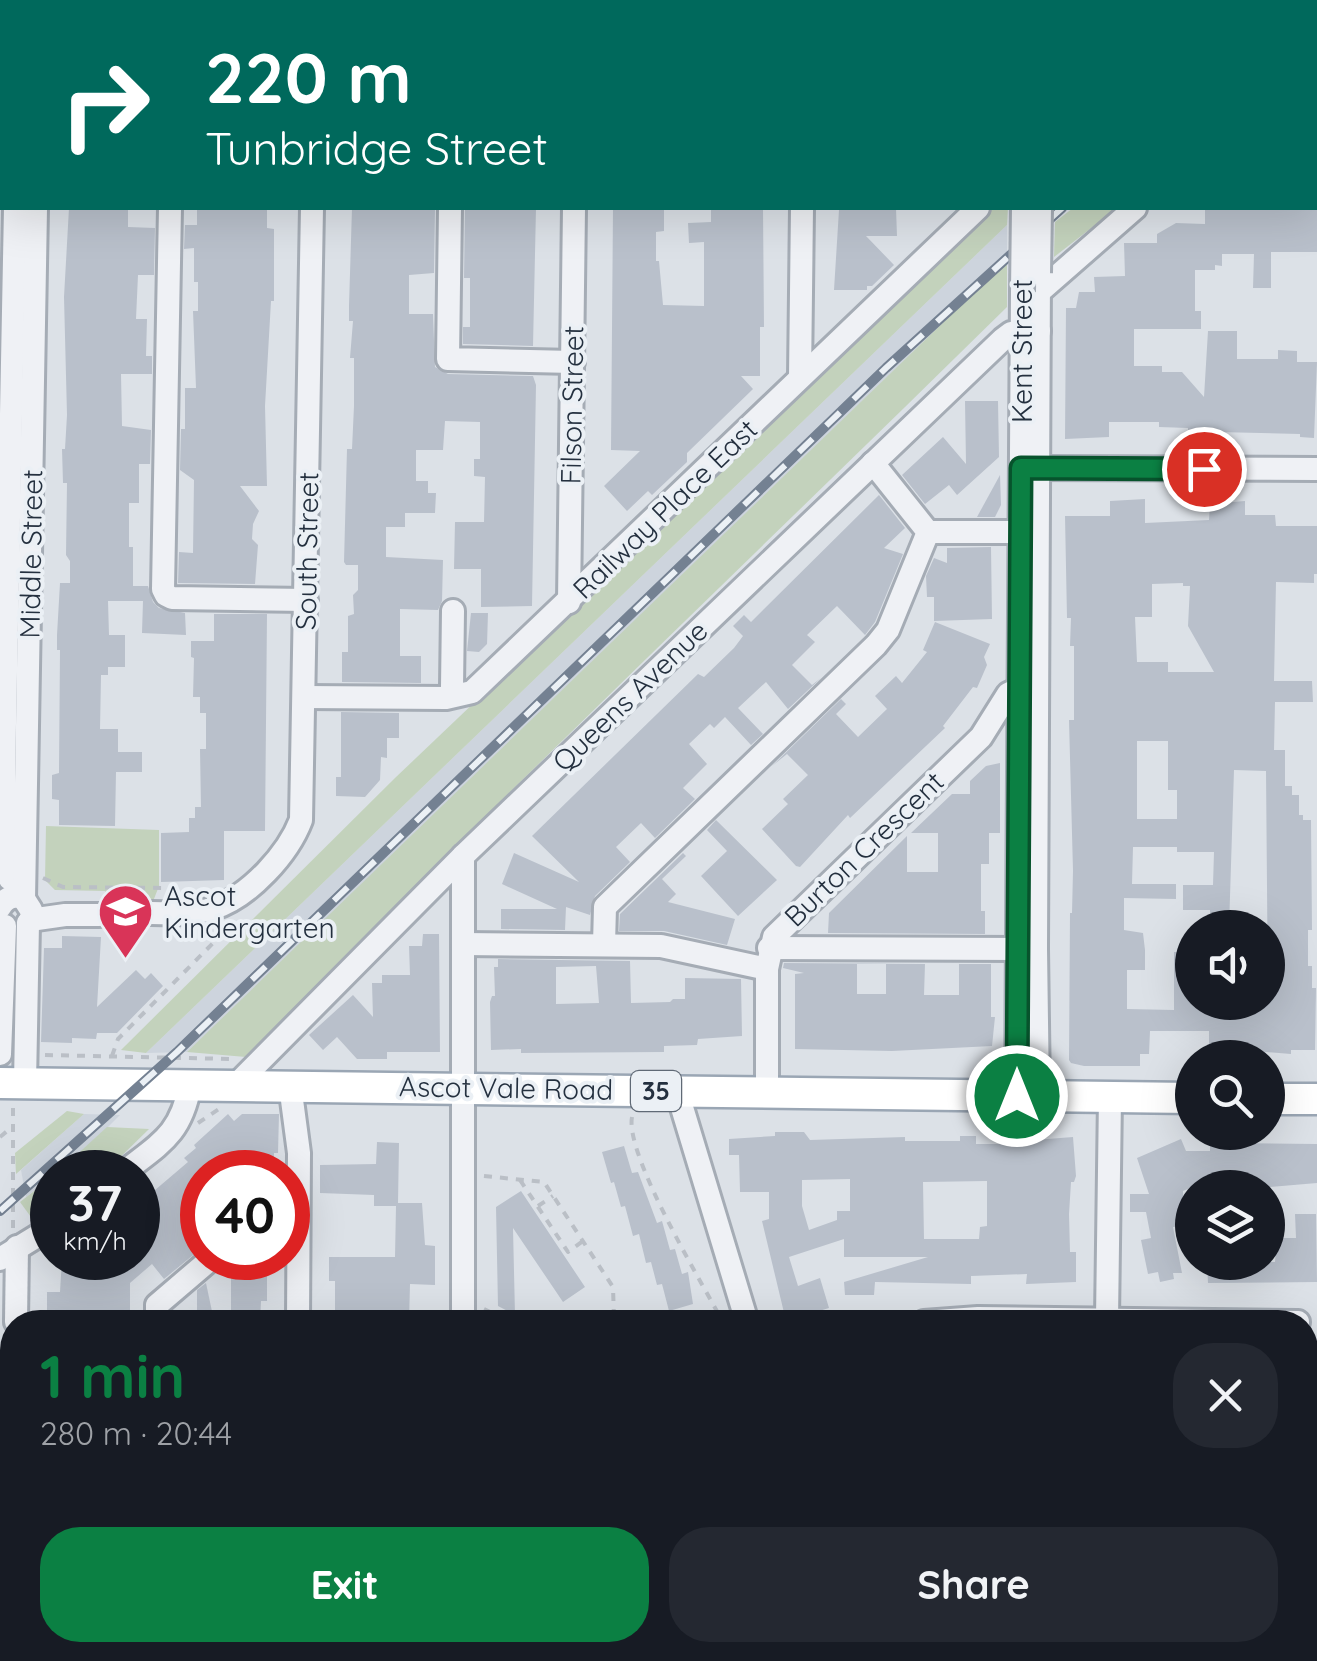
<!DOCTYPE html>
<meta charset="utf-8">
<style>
body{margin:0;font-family:Quicksand,sans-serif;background:#242831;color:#f1f3f6;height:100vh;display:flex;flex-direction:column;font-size:38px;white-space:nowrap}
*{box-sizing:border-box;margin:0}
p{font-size:32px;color:#9ea1a6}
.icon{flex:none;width:55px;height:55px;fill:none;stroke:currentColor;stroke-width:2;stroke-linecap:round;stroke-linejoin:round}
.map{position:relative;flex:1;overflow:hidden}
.side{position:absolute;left:0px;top:1310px;width:1318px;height:352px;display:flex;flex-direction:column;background:#171b24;border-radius:40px 40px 0 0;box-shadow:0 10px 40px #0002}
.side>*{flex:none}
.top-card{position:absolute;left:0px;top:0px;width:1318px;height:210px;box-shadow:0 10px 40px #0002;background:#00695c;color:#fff;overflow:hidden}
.controls{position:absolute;left:1175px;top:910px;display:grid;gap:20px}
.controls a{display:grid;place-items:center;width:110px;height:110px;border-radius:50%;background:#171b24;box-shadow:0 10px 40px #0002;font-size:50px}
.speed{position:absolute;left:30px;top:1150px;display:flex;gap:20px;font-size:50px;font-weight:700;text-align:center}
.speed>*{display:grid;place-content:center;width:130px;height:130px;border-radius:50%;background:#171b24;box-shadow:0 10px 40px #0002;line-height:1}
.speed small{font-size:25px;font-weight:400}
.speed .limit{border:15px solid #d22;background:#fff;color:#111}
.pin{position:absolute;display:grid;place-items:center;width:85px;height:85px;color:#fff;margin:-42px;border:5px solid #fff;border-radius:50%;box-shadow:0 2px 10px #0007}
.me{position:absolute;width:110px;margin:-55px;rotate:0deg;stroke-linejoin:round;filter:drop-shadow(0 0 8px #0008)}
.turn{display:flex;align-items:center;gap:35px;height:210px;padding:0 40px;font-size:45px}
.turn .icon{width:130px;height:130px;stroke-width:2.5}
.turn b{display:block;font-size:70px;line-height:85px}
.round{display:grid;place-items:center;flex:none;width:105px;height:105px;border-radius:40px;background:#242831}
.overview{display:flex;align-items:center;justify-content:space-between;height:170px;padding:0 40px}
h1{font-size:60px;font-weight:700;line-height:75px;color:#0b8043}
.primary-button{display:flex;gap:20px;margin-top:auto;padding:20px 40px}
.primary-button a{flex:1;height:115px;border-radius:40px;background:#0b8043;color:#fff;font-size:40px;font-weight:700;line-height:115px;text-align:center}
.primary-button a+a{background:#242831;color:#f1f3f6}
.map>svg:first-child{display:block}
.built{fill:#cdd4dd}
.green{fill:#c3d2bc}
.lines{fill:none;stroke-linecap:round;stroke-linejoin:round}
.stream{stroke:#93b2cb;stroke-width:6}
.building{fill:#b9c0cb;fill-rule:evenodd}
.minor-casing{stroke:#a5acb5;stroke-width:28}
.major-casing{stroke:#9aa6b4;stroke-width:35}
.path{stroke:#babfc6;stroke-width:4;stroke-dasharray:8 8;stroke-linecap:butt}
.minor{stroke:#eff1f5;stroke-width:22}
.major{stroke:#fff;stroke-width:30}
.rail-casing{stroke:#748192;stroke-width:10}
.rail{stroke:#ebf0f5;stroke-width:6;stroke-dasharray:19;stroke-linecap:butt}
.minor-bridge-casing{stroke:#a5acb5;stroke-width:28;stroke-linecap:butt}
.minor-bridge{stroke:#eff1f5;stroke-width:22}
.route-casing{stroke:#07532c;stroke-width:25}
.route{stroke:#0b8043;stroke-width:18}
.labels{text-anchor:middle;stroke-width:8;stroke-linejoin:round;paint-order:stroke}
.shield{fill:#ebf0f5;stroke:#606a76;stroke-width:2.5}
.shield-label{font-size:25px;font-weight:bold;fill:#24303f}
.street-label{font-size:28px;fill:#24303f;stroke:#ebf0f5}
.poi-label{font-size:28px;fill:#24303f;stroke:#ebf0f5;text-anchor:start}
</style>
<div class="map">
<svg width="1317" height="1661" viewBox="0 0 1317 1661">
<rect width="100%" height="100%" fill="#dce1e7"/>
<g class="built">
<path d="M1007,225v36l-765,740 -55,51 -41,1z"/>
<path d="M84,1114l36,1 -30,30 -64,52 -5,-27z"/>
</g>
<g class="green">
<path d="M994,208h14l-1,17 -861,828 -25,-3 274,-272z"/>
<path d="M1073,208h44l-63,49 1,-35z"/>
<path d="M1007,261v46c-254,250 -513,495 -761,750l-59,-5z"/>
<path d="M46,826l113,4v56l-7,18 6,22h-55l5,-20 -3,-15 -50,-1 -10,-10z"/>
<path d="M67,1111l17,3 -68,60 -1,-21z"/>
<path d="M107,1127l42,2 -44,43h-47z"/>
<path d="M52,1177v35l-16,12 -16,-22z"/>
</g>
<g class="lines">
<path class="stream" d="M108,906l22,3 21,-5"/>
</g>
<g class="building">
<path d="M69,208h59v19l27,1 -1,47h-16l-2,44h11l-1,37h6v18h-31l1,52 29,4 -1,34h-11v39h-10v44h4v39h15l5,16 6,6 26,5 1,22 -44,-2 1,-32h-35l1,34h16v32h-17v8h-7l-1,54h18v23h24v20h-26l-1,54 -56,-1v-25l-7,-1v-24l7,-2 1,-123h-3v-15l3,-52h10v-22l-4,-6 1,-72h-4l-1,-34h3l2,-34 -3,-118z"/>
<path d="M197,208h70v20l7,1v72h-3l-6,105 2,80h-27l19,25 -6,13 -1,15 6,6 -3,39 -77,-1 1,-31 14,1 1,-73 -14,-10 1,-41h4v-41h11l-3,-77h5v-29h-4v-34l-10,1 1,-24h12z"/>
<path d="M352,208h83l-1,65 -25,2v39h24l2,53 13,7 85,2 3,9 -4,221 -51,1v-38h-27l1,-47h29l1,-45 -11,-1v-17h6v-37l-35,-1 -2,29h-27v31h12v12h8l-1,20h-30v14h-19v30l57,3 -1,41 -4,9 -38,-1v47h21v27l-79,-1v-30h6v-36l6,-2 -1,-19 5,-5v-25h-12l-2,-3 3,-113h5l2,-43v-48h-4l3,-37h-4v-15z"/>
<path d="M465,208h71l-3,138 -70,-2v-17h7v-49h-6z"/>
<path d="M613,208h51v23l-8,1v29h3l4,44 41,1v-64l-15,1 -1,-20 23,-1v-14h52l1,119h-4v49h-19l12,13 -66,64v9l-35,33 -4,-4 -21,20 -23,-25 36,-35 -29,-1z"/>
<path d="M844,208h52l1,28h-31l28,29 -22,21h-5v4h-33l5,-80z"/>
<path d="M1205,208h112v44h-46v36h-18l1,-34h-32v12l-7,-1v5h-20v41h6v18h-67v37h28v6h20l22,25 4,-66h29v28h41v-9l19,1v11h20l-3,76 -14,-1v-3l-83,-2v4l-29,-1v-7l-29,-1v-5h-50v15l-44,2 1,-131h10l3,-16h16l-1,-15 31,-1 -1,-33h33v-9l19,-11 29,1z"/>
<path d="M965,401h33l1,56 -42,38 -8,-10 -24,19 -23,-29 41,-38 23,27z"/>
<path d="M1000,475l1,30 -6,12h-18z"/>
<path d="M879,495l26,33 -21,20 19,6 -28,68 -10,13 -28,-29 -30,29 8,7 -23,23 20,20 9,-7 -33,31 -22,-27 -28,26 25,26 -12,11 -26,-28 -11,11 -4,-4 -21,20 18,20 -24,24 12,11 -40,39 -14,-15 -25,24 14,15 -35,34 -5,19 -24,-8 -1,23 -64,-1v-20h56l-55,-25 12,-31 65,29 -47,-46 166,-162 6,3 30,-29 9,-12 -10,-10 11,-11 7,7z"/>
<path d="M1145,499v24l64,-3 1,-16 35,-3v14h30l1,11h41v48h-3v9l-38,-1 -2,99h38l1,21h-38l-1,48h11v36h7v9h7v20h4v5h8l1,110h-4v36h4v22h4l-1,62h-24v4l-50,-4v7l-32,-1v-25h-59l-1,23h-9v12h-56l-13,-3 -2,-3 1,-147h2l1,-42 -4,-151h5v-74h-4l1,-28h-4l-2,-102h45v-15zM1183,583v3h7l-2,40 26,46h-46v-10h-31l-2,-45h17v-33zM1137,741h31v49h9v29h-40zM1234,770l32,1 2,231h-77v-50h-17v58l-47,-1v-39h18v-20l-2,-17 -19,-3v-32l52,1v-15h-44l1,-37h44v5h37l-1,33h-30v25h27v18h19z"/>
<path d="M991,547l1,72 -58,2v-24h-7l-1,-21 8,-18 13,5v-15z"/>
<path d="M471,613h17l-1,31 -8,8 -12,-1z"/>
<path d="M214,614h53l-2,217h-41v49l-63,2v-49l28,-1v-14h6v-11h6l-1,-58h6v-36h-6v-16h-7l1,-39 -3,-1v-16h23z"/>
<path d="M935,622l55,22 -6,13 3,8 -10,23 -4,-1 -30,39 2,2 -95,90 -2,-3 -48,52 -4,-1 -34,-37 26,-25 -5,-5 25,-24 -21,-21 -15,12 69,-67 5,5 -10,10 22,23 29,-28 -12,-13 21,-20 6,7 25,-31 -4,-2z"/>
<path d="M341,712l58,1v25h-12v20l-6,-1 -1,23 -15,17 -29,-1v-19h5z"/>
<path d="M1000,763v70h-11v31h-8v47h4v23l-157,-1 1,-20 78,-77v36h31v-39h-27l41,-39h18v-13l16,-15z"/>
<path d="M716,820l61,60 -39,36 -37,-40 26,-25 -20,-21z"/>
<path d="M683,853l3,3 -24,23 14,15 -8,8 67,17 -8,26 -63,-14h-45l1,-17z"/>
<path d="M423,934h16l1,118h-53v7h-30l-20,-22 -14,13 -14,-15 44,-40 20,22 -1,-34h10v-8h28l-1,-29h13z"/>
<path d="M62,936l39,1 -4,70 39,-37 9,9 6,-6 12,13 -46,47h-20l-1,6 -24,-1v5l-31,-1 3,-94h18z"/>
<path d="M498,959l132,2 1,42 39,-1 3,-3h12v-21l56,1 1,57 -44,3 -1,6 -33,1v6l-143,1v-4l-30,1 -1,-48 2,-6h3l-1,-29h4zM596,966l3,37 -43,1v-37z"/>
<path d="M784,963l141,1 -1,31h35v-31h32v53h4l-3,29 -100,5 -97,-2v-75l9,-1 -21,-5zM857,964h29v30h-29z"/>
<path d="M228,1114l6,7 8,-7h37l-1,39h-4v19h-72v71l-4,8 -34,28 -12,-15 -22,19v27h-23v12h-60v-30h13l2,-33 76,-1v-58l8,-7 2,3 40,-34 -4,-4 12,-10 -2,-3z"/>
<path d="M775,1132h29l6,8 95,-3v4h55v-5h16v8h46v-3l51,-4 3,39 -2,6h-3l-2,32 1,38h6v30l-50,2 1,-10 -56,2v8l-96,-2 -1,13h-29l-1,-13 84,-25h-84v-18l-55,18 9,29 22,-8 9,30 -43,13 -24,-100 7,-2v-27h-29l-1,-37h-10v-16l46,-3zM850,1179v32h-13v9l-28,10 -7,-24v-26zM987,1181v45l-7,1 -1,12h-55l-1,-57z"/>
<path d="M1181,1139l5,12h24v-12h16v4l91,1v39l-57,5h-24v-4l-39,1 -14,6 1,35 -11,1 9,46h-9l1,6 -14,3 -2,-10 -10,2 -7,-34 10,-2 -5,-26h-16v-18h19l-12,-36z"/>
<path d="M377,1142l22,1 -1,60h24l3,42 10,1v39l-25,-1 -1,38 -74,-3v-38h-6v-24h66l1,-51h-22v-11l-54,-2v-28l56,-1z"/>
<path d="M624,1146l8,27 6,-1 19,51 5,-2 8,29 5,-1 7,25 6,-2 5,32 -24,7 -7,-27 -5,1 -6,-23 -5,1 -7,-29 -6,2 -8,-30 -4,1 -7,-25 -3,1 -9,-31z"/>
<path d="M521,1191l64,96 -22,15 -50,-74 2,87 -17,-9 -2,-99z"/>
<path d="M1295,1214h21l1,68 -109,1 -1,-21h68l2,-24h19z"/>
<path d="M231,1258h36v43h-6l-1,20 -29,1z"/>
<path d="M206,1283l8,38h-17v-31z"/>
</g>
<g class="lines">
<defs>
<g id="minor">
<path d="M36,0v2"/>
<path d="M1022,0v2"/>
<path d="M1039,0v2"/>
<path d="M318,2v-2"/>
<path d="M576,2l1,-2"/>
<path d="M807,2l1,-2"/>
<path d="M1237,2l4,-2"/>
<path d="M1315,64l2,-1"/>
<path d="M170,208l-7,381 3,6 6,3 134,2"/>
<path d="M450,208l-2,151 125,3"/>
<path d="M1039,292l96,-84"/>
<path d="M800,377l2,-169"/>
<path d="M1025,468l292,1"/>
<path d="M928,532h93"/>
<path d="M569,602l5,-394"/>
<path d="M452,687l1,-76"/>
<path d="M305,697l141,1 26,-6 506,-484"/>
<path d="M463,856v466"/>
<path d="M10,879l-6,-104 11,-567"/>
<path d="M24,899l12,-691"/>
<path d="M0,907c6,-10 15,-13 24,-8l7,11"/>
<path d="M151,913c21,0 44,2 63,-5 36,-12 74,-54 87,-88l11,-612"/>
<path d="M30,920l35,-5h34"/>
<path d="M464,944l197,2 106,23"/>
<path d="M604,944l1,-37 271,-262 12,-15 40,-98 -55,-69"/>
<path d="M769,948l264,1"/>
<path d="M0,1054l5,-128"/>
<path d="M25,1083l3,-160"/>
<path d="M236,1085l227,-229 540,-517 8,-6 28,-2"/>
<path d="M290,1085l9,68 -1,169"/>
<path d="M677,1091l70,231"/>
<path d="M767,1093v-124l7,-32 207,-200 27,-43 19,-9"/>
<path d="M1017,1095l5,-803"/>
<path d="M1038,1095l-2,-146 3,-676"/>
<path d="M124,1172c37,-29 57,-38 66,-87"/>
<path d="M0,1259l52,-32"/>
<path d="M1107,1319l3,-222"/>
<path d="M16,1322l1,-75"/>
<path d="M157,1322v-17l55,-47"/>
<path d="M924,1322l54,-4 320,4"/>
<path d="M588,1650l4,11"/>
<path d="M849,1650l3,11"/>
<path d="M14,1661v-11"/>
<path d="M155,1661v-11"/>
<path d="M294,1661l1,-11"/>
</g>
<g id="major">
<path d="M0,1083l1192,15"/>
<path d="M1268,1099h49"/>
</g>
</defs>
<use href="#minor" class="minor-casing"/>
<use href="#major" class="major-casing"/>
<g class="path">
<path d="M43,878l20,9 111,1"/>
<path d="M124,888l6,24"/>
<path d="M45,1055l186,4"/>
<path d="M112,1056l6,-17 104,-105"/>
<path d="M632,1117c-7,37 67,161 87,198"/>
<path d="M198,1123l21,-14"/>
<path d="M0,1137l12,-10"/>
<path d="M484,1176l60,6 69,105 1,32"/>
<path d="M520,1180l48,72 15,-11"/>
<path d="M538,1206l15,-10"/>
<path d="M13,1228v-120"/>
<path d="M484,1309l27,13"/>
<path d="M506,1319l62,-5 85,8"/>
<path d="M1305,1514l12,1"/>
<path d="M920,1650l4,11"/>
<path d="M1022,1650v11"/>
<path d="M1078,1650l7,7 98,1 15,3"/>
<path d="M1203,1661l14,-5 100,3"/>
</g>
<use href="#minor" class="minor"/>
<use href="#major" class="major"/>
<defs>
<g id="rail">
<path d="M1308,2l3,-2"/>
<path d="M0,1211l177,-159 709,-684 176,-160"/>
</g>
</defs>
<use href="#rail" class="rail-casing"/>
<use href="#rail" class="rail"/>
<defs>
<g id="minor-bridge">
<path d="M1039,273l1,-65"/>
<path d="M1022,292l1,-84"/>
</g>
</defs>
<use href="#minor-bridge" class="minor-bridge-casing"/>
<use href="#minor-bridge" class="minor-bridge"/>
</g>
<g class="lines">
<defs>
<path id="route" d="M1017,1096l4,-628 183,1"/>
</defs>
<use href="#route" class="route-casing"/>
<use href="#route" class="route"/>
</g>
<defs>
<symbol id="school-pin" viewBox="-11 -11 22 30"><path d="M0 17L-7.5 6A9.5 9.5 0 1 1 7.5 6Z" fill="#d93458" stroke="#ebf0f5"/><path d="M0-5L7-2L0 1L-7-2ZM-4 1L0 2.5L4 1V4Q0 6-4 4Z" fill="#fff"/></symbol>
</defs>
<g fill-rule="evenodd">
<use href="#school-pin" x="94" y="880" width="63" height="86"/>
</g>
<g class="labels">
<rect class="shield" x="631" y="1071" width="50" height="40" rx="8"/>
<g class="shield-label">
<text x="656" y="1100">35</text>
</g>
<g class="street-label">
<text transform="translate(1022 351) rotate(-90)" y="10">Kent Street</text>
<text transform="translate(572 405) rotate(-89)" y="10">Filson Street</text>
<text transform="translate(665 509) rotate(-44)" y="10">Railway Place East</text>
<text transform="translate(307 551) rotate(-89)" y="10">South Street</text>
<text transform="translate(31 554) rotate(-89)" y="10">Middle Street</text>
<text transform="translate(630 696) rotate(-44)" y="10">Queens Avenue</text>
<text transform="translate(864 849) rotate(-44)" y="10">Burton Crescent</text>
<text transform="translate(506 1088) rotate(1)" y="10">Ascot Vale Road</text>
</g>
<g class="poi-label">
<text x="164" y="906">Ascot<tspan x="164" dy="32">Kindergarten</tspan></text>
</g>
</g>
</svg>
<div class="controls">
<a><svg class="icon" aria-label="sound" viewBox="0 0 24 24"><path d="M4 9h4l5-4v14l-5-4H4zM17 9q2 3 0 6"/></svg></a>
<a><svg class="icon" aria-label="search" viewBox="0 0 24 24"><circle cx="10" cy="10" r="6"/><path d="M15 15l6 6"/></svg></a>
<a><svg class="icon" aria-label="layers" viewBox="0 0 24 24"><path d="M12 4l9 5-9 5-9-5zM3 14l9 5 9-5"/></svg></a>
</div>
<div class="speed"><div>37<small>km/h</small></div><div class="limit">40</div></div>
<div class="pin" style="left:1204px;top:469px;background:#d93025"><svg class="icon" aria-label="arrive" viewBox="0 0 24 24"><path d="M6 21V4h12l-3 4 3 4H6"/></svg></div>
<svg class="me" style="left:1017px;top:1096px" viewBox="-20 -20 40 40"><circle r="17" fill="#0b8043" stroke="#fff" stroke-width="3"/><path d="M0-11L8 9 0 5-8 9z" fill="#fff"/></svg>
<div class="top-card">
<div class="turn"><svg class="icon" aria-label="right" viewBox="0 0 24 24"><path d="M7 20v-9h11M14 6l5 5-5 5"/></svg><div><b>220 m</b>Tunbridge Street</div></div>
</div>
<section class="side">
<div class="overview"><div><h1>1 min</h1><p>280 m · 20:44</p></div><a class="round"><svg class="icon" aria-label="close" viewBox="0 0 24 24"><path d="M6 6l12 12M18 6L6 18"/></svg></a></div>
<div class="primary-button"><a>Exit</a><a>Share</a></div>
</section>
</div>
